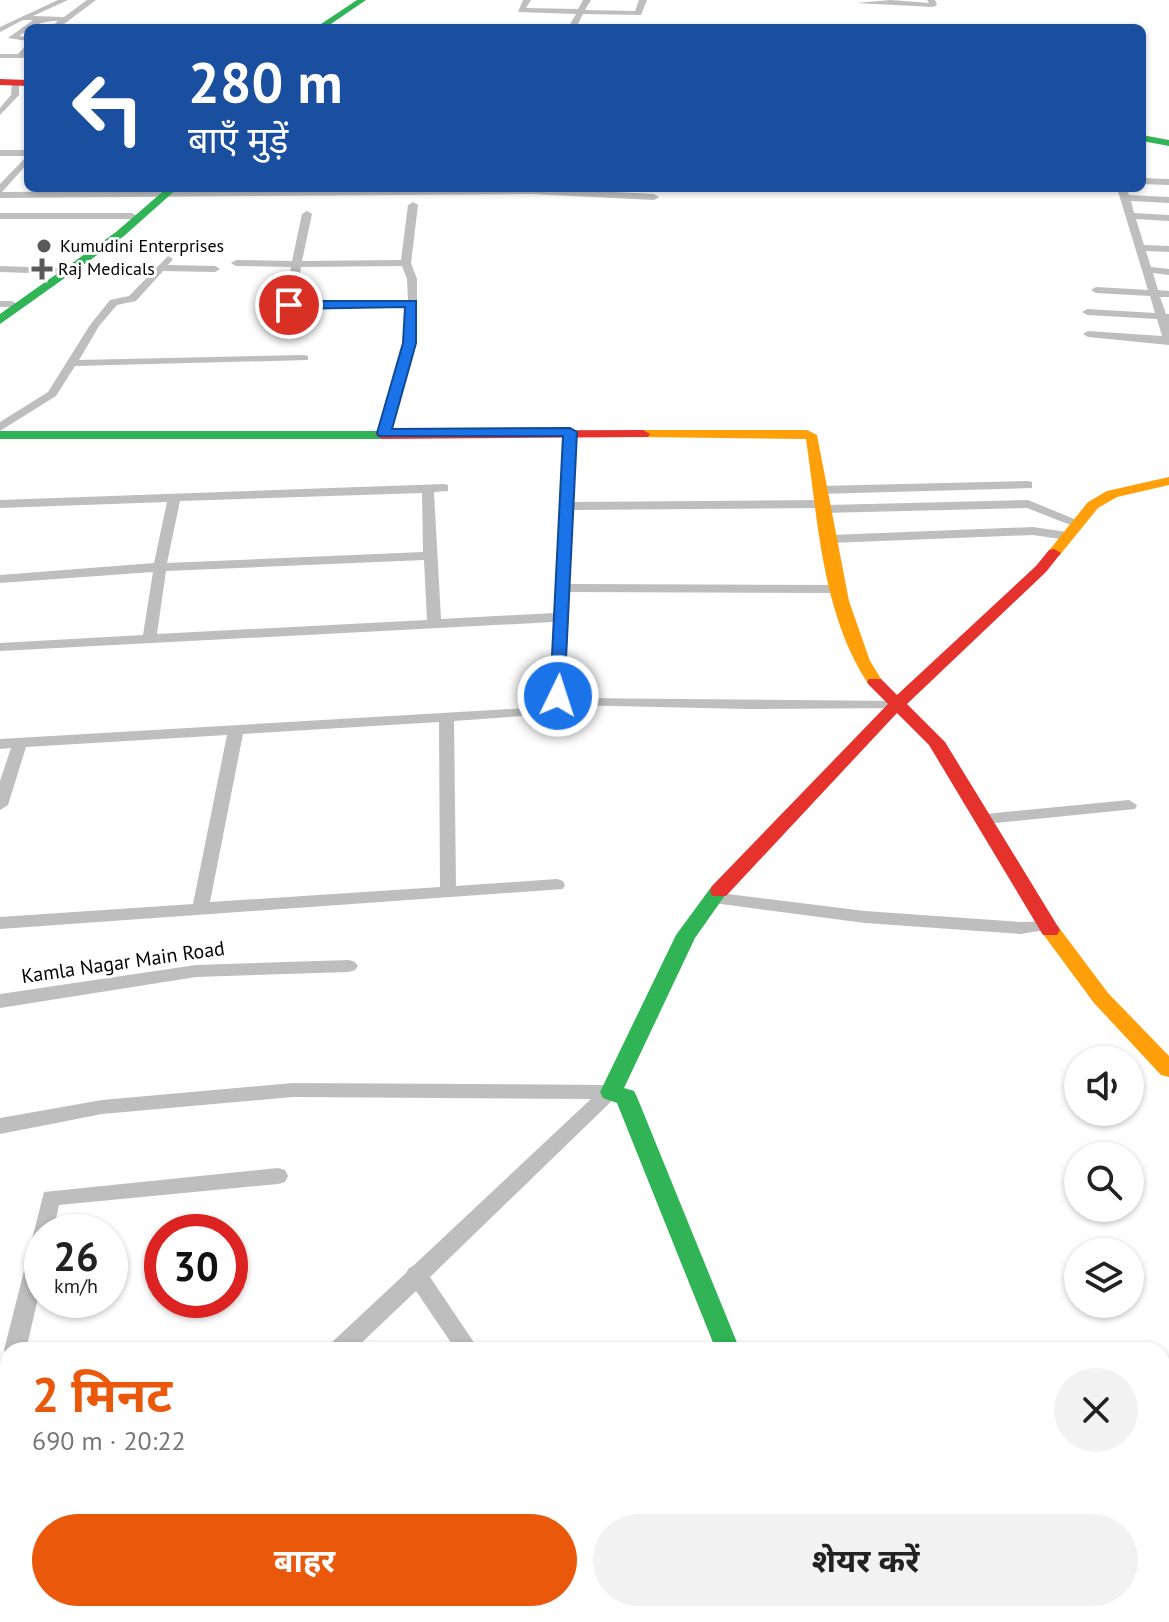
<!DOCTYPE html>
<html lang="hi">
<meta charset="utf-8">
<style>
body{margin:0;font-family:"PT Sans","Noto Sans Devanagari",sans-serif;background:#f2f2f2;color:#222;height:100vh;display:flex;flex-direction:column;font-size:30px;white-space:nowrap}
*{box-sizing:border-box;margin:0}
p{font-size:26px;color:#767676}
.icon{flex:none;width:44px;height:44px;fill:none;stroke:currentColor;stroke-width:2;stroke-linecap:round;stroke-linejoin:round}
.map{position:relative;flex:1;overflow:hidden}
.details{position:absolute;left:0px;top:1342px;width:1170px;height:280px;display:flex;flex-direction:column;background:#fff;border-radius:24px 24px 0 0;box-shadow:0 2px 6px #0004}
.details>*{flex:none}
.banner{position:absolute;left:24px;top:24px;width:1122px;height:168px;border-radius:12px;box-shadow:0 2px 6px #0004;background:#1a4fa0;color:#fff;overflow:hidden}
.buttons{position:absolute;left:1064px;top:1046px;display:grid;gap:16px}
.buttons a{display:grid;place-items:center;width:80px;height:80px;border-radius:50%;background:#fff;box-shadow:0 2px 6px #0004;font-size:40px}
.speed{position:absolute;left:24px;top:1214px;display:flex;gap:16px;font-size:40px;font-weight:700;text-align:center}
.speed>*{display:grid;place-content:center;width:104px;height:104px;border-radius:50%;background:#fff;box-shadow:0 2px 6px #0004;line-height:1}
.speed small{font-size:20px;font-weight:400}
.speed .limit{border:12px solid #d22;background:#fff;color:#111}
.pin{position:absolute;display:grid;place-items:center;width:68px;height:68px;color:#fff;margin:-34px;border:4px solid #fff;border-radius:50%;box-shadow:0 2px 8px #0007}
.me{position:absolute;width:88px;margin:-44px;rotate:4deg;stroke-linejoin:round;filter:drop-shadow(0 0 6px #0008)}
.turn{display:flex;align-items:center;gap:28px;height:168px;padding:0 32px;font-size:36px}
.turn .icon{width:104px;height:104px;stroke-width:2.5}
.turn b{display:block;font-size:56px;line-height:68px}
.round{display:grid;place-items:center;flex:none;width:84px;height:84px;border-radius:42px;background:#f2f2f2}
.head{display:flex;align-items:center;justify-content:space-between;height:136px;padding:0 32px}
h1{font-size:48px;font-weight:700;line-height:60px;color:#ea580c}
.button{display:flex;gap:16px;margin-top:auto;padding:16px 32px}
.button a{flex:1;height:92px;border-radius:48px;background:#ea580c;color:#fff;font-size:32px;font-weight:700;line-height:92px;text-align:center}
.button a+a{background:#f2f2f2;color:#222}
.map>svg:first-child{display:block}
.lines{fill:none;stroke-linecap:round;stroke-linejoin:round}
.street{fill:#bebebe;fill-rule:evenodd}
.fast{fill:#30b455;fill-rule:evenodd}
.slow{fill:#ff9f0a;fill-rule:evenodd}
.jam{fill:#e5322d;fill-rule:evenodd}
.route{fill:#1a73e8;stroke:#114b97;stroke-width:2}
.poi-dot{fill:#595959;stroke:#fff;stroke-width:3}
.labels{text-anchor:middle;stroke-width:6;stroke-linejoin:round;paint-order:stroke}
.far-poi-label{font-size:18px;fill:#000;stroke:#fff;text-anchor:start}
.street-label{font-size:20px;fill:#000;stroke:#fff}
</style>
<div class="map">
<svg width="1169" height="1622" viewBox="0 0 1169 1622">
<rect width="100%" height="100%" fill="#fff"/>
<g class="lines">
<g class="street">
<path d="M58,0h10l-35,16 31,1 23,-17h9l-36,27 -7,-2 5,-4c-19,0 -25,6 -39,15l9,1v4l-20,-3 25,-18h-10l-23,12v-5z"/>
<path d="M523,0h8l-5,8 52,1 5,-9h8l-6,10 50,1 4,-11h8l-6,15 -58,-1 -7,14h-8l8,-14 -58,-2z"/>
<path d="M891,0l38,3 -2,-3h8l2,5 -4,2 -77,-4z"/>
<path d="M25,46h3v6l-5,6h-23v-4h18z"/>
<path d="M12,80l7,2v13l-19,20v-7l11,-13z"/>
<path d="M0,150h28v13l-26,29 530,-4 122,6 5,3 -5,3 -122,-6 -532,4v-14l27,-28h-27z"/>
<path d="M1142,178l27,1v6l-27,-1z"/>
<path d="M1117,188h10l2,7 40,2v6l-38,-2 3,12 35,2v6l-33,-2 8,26 25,1v6l-23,-1 5,16 18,2v6l-16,-2 5,17 11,1v6h-9l6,17h3v31l-81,-8 -5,-3 5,-3 74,5 -5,-17 -70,-4 -5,-3 5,-3 68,4 -5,-17 -54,-3 -5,-3 5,-3 52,3z"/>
<path d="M413,202l5,3 -7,58 6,16v43l-10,50 -17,61 -6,4 -6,-4 24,-86 6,-40 -114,1 -1,3h-8l-1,-6 7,-38 -55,-1 -5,-3 5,-3 56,1 10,-47 5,-3 5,3 -10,47 99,-1 7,-55zM402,266l5,13 1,22 -113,1 6,-35z"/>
<path d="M0,213h132l5,3 -5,3h-132z"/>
<path d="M168,256l5,3 -5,6 47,1 5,3 -5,3 -52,-1 -27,30 -19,4 -18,21 -20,34 225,-5 4,1v4l-233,6 -19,30 -56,35v-9l48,-30 42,-67 20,-25 19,-4z"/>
<path d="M0,266l58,2 5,3 -5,3 -58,-2z"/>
<path d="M0,301h12l5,3 -5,3h-12z"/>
<path d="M570,428l6,4 -3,70 249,-2 4,1 2,4 200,-5 56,23 -6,4 -5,-1 -46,-18 -204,5 -4,-1 -2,-4 -244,2 -3,74 270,1 7,4 -7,4 -270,-1 -5,102 10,4 327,3 2,3 -2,3 -5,1 -150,1 -179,-4 -17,-9 3,-74 -554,29v-8l143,-8 10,-63 -153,11v-8l154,-12 13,-61 -167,6v-8l444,-16 4,1v6l-14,1 7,127 114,-6 9,-181zM422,493l1,59 -256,11 13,-62zM424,560l3,60 -270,14 9,-63z"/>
<path d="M1028,481l4,1v6l-213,6 -6,-4 6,-4z"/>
<path d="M1033,527l34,5 6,4 -6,4 -34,-5 -202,8 -6,-4 6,-4z"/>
<path d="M545,707l7,4 -2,3 -96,7 2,165 101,-7 6,2 2,4 -2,4 -563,40v-12l193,-13 34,-169 -201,12 -18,58 -8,5v-29l11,-33 -11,1v-10zM439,722l1,165 -230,15 33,-168z"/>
<path d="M1129,800l8,5 -2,4 -150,15 -8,-5 8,-5z"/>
<path d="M712,892l153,19 155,11 32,-1 3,4 -3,4 -32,5 -155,-11 -159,-21 -2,-4z"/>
<path d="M349,960l6,2 3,4 -3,4 -6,2 -153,5 -196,31v-14l196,-29z"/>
<path d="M293,1083l318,2 7,2 3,5 -191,185 49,73h-23l-40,-59 -62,59h-26l3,-7 75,-70 3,-5 4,-2 178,-167 -298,-2 -191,17 -102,20v-16l102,-18z"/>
<path d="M278,1168l7,2 3,6 -3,6 -7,2 -219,21 -6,27h-11v49l-16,69h-18l-1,7 -3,-7 40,-158z"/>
<path d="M1169,1367v20l-7,3v-20z"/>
<path d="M8,1374v20l-8,1v-20z"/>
<path d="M1162,1547l7,3v35l-7,-3z"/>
<path d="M8,1570v24l-8,1v-24z"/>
<path d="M52,1614h29l-3,8h-29z"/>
<path d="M438,1614h24l2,8h-24z"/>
<path d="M542,1614h24l3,8h-24z"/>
<path d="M803,1614h24l3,8h-24z"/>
</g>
<g class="fast">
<path d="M357,0h9l-41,28h-10z"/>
<path d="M1142,135l27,5v6l-27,-5z"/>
<path d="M167,188h11l-54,48 -124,88v-10l116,-82z"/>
<path d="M0,431h382l7,4 -7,4h-382z"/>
<path d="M719,885l9,6 -33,47 -71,150 10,3 3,6 103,253h-24l-99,-247 -14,-5 -3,-6 76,-157 36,-49z"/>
</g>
<g class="slow">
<path d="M643,430h164l10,5 32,166 21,60 13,21 -2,3h-12c-47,-70 -51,-164 -63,-246l-168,-2 -2,-3z"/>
<path d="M1169,477v8l-52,12 -19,11 -39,48h-10l-2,-3 41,-51 19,-11z"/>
<path d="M1050,923l7,2 51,68 61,63v21l-8,-2 -67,-72 -54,-73 3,-5z"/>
</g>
<g class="jam">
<path d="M0,79l28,1v6l-28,-1z"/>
<path d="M643,430l7,4 -2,3 -266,2 -7,-4 7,-4z"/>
<path d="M1054,549l7,4 -15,19 -139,132 38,38 115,188 -3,5h-14l-114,-190 -32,-32 -171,183h-14l-2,-5 2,-5 176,-182 -19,-19 -2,-3 2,-3h12l16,16 139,-129 13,-16z"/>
</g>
</g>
<path class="route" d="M416,301v42l-24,86 178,-1 7,4 -13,268h-12l-2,-4 13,-260h-184l-2,-3 26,-90 2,-36 -116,2 -6,-4 6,-4z"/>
<g class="poi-dot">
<circle cx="44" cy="246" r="8"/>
<path d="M38 257h8v8h8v8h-8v8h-8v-8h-8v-8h8z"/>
</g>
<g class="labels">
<g class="far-poi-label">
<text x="60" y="252">Kumudini Enterprises</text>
<text x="58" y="275">Raj Medicals</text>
</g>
<g class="street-label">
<text transform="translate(123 962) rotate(-8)" y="7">Kamla Nagar Main Road</text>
</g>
</g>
</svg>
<div class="buttons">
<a><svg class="icon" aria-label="sound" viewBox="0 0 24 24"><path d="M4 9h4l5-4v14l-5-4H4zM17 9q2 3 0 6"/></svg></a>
<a><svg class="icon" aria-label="search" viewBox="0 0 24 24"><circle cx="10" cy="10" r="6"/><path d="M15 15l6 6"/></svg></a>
<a><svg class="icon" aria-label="layers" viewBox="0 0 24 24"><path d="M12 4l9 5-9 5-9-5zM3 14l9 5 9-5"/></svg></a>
</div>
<div class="speed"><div>26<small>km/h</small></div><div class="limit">30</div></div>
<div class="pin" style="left:289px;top:305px;background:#d93025"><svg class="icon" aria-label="arrive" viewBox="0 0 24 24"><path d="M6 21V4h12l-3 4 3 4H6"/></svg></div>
<svg class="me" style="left:558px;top:696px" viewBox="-20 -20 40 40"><circle r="17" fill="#1a73e8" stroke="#fff" stroke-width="3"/><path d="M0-11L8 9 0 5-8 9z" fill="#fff"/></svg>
<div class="banner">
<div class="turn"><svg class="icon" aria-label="left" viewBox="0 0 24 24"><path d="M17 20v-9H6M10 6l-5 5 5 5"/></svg><div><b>280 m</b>बाएँ मुड़ें</div></div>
</div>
<section class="details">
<div class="head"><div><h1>2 मिनट</h1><p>690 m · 20:22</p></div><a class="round"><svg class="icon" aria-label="close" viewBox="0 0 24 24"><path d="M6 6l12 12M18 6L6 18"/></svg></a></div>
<div class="button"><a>बाहर</a><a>शेयर करें</a></div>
</section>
</div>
